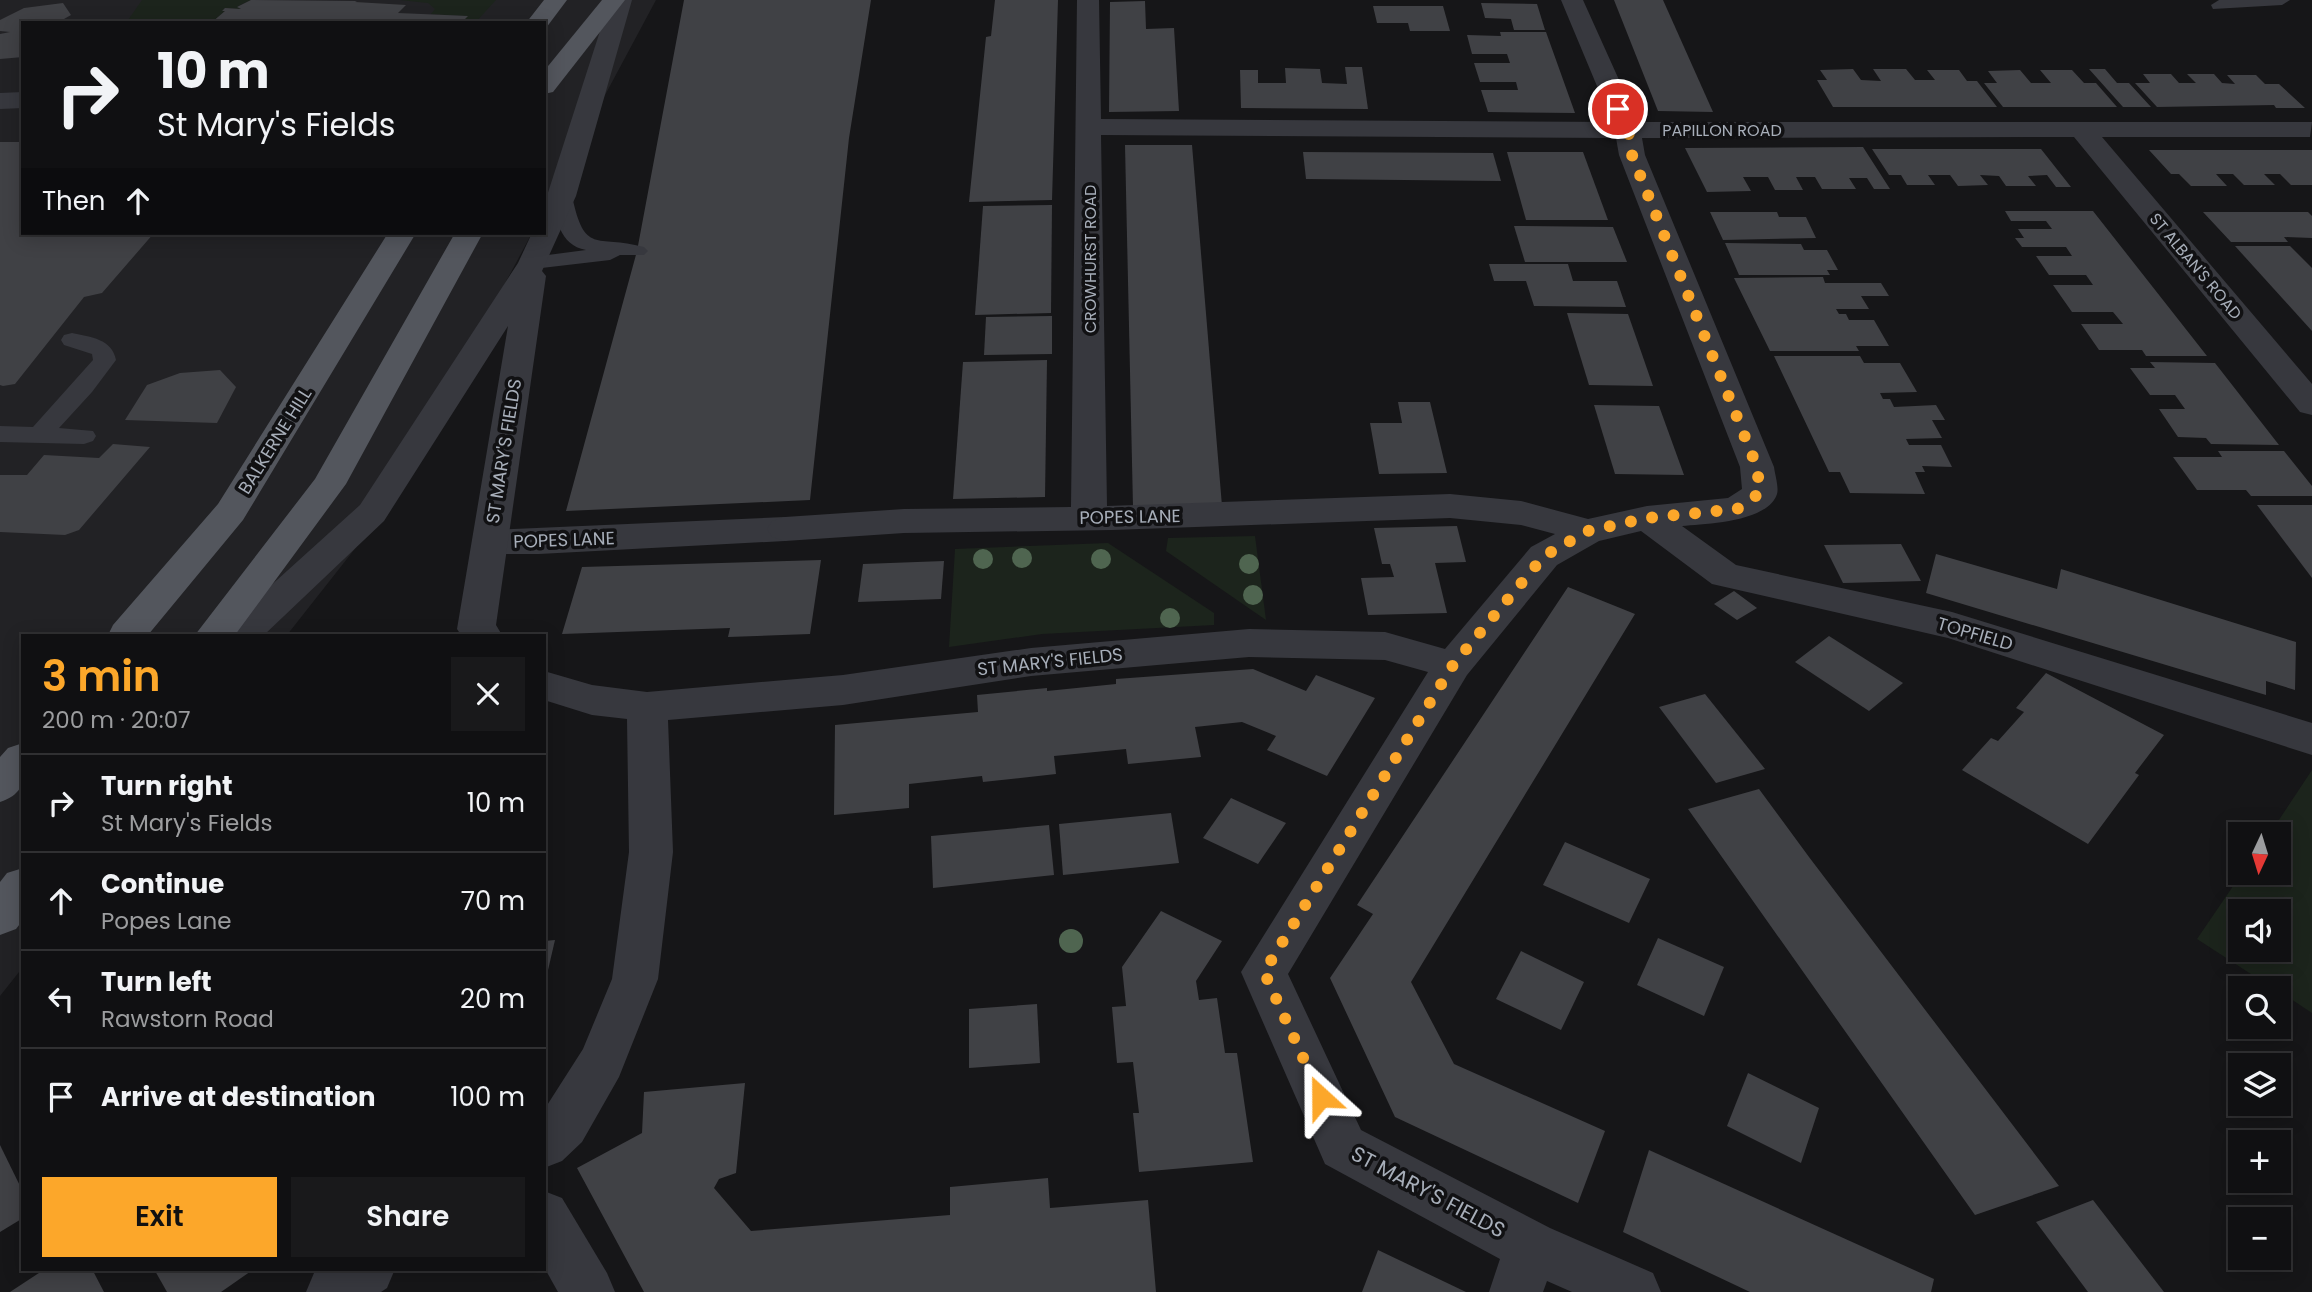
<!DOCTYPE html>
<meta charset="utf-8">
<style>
body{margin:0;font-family:Poppins,sans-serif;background:#19191b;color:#f1f3f6;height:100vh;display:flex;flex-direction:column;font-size:26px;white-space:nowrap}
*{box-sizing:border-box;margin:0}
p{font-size:23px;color:#9c9d9f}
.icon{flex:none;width:38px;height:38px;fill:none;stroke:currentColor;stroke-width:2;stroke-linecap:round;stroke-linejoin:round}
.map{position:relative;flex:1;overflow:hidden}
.sheet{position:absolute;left:21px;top:634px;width:525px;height:637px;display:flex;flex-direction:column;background:#101012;border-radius:0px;box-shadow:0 4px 18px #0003,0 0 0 2px #303032}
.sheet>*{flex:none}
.hud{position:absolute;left:21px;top:21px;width:525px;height:214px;border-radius:0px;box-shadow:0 4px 18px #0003,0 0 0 2px #303032;background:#101012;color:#f1f3f6;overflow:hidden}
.needle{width:46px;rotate:184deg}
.fabs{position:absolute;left:2228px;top:822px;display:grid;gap:14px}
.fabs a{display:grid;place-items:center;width:63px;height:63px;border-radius:0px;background:#101012;box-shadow:0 4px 18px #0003,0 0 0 2px #303032;font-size:35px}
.pin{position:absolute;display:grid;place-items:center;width:60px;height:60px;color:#fff;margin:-30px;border:4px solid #fff;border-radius:50%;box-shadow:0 2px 7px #0007}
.me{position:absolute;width:77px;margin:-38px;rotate:336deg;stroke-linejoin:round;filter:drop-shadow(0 0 5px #0008)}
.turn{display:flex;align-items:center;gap:24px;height:147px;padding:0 21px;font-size:32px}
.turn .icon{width:91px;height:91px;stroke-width:2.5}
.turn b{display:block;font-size:49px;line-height:60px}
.then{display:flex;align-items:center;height:66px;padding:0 21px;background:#0003;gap:14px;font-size:26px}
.round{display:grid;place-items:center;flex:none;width:74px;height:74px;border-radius:0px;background:#19191b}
.summary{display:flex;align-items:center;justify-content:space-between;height:119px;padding:0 21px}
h1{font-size:42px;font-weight:600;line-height:52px;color:#fca72a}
.cta{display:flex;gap:14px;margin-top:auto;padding:14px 21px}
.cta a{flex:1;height:80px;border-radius:0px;background:#fca72a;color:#111;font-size:28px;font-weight:600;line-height:80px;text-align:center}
.cta a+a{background:#19191b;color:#f1f3f6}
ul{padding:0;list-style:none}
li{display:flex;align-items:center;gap:21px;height:98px;padding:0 21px;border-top:2px solid #303032}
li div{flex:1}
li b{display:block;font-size:26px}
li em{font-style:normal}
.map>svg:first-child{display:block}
.built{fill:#222225}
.green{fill:#1c241c;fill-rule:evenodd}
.building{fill:#404145}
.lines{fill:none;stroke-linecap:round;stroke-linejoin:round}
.service{fill:#37383e;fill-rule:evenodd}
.pedestrian{fill:#37383e;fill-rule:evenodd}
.minor{fill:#37383e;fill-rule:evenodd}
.primary{fill:#53565d;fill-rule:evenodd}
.tree{fill:#4f6550}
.route{stroke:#fca72a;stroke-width:12;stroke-dasharray:0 21.6}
.labels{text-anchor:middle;stroke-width:7;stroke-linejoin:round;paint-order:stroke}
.far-street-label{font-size:16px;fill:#a7aeb9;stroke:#111113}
.street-label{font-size:18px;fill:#a7aeb9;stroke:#111113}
.near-street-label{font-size:21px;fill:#a7aeb9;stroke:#111113}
</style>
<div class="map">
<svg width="2312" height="1292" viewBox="0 0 2312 1292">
<rect width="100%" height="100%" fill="#161618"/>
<path class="built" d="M0,0h656l-112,209v-186h-521v210h509l-152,284 -93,118h-264v332l-23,29z"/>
<g class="green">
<path d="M142,0h109l-13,6 3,3 -16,-1 -2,2 2,1 -14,12h-85z"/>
<path d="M400,0h96l-21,23h-14l6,-7 -36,-2 4,-5 -7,-6z"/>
<path d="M1255,536l11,84 -100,-69 2,-13z"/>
<path d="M1108,543l106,70v12l-172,9 -93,13 6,-98z"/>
<path d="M2312,770v243l-33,-22 -1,-2h-4l-77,-50 45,-66h36v-38h-9zM2240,912h38v38h-38z"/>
</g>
<g class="building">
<path d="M251,0l106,1 -2,1 51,3 -8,8 70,3 -7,7h-250l14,-12h-3l3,-3 16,1 -4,-2z"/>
<path d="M684,0h187l-22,138 -39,362 -244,11 71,-260z"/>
<path d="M995,0h63l-6,200 -83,2 17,-165 5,-1z"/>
<path d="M1614,0h49l50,112 -55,-1z"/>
<path d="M1145,1l1,28 28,-1 5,83 -70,1 1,-110z"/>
<path d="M63,3l8,12 -14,8h-34v34l-23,2v-25l10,-2 -10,-1v-11l24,-12z"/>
<path d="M1481,3l56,1 8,26h-31l-3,-11 -26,-1z"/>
<path d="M1373,6h70l7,25h-40l-2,-8h-31z"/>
<path d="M1500,32h46l29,81 -87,-1 -7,-22h37l-2,-8h-36l-6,-19h36l-3,-9h-35l-5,-19 34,1z"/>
<path d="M1345,67h17l6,42 -127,-1 -1,-38h18v13h28l-1,-15 35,1 2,14 25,1z"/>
<path d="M1853,69l8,11 20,1 -8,-12h33l9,11h20l-8,-10h32l8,11h10l20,26h-164l-16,-27h10l-7,-10z"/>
<path d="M2089,69h16l12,14h12l22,24h-28z"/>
<path d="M2020,70l11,13h20l-11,-13h32l12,13h12l21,24h-114l-19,-24h13l-9,-12z"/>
<path d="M2143,74h28l8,9h17l-9,-9h27l8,9 13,1 -8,-9h29l9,9h14l26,24h-29l-2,-3 -117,2 -22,-24h15z"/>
<path d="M0,142h23v91h131l-52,60 -18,4 -69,87 -12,2 -3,-1z"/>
<path d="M1125,145h67l30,361 -89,1z"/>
<path d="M1863,147l27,42h-16l-7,-11h-18l7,11h-34l-7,-12h-19l7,13h-28l-7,-13h-25l8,14 -44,1 -22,-44z"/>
<path d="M1872,149h169l30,38h-15l-9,-12 -19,1 8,10h-30l-7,-10 -19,-1 8,10 -30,1 -8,-11h-22l7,10h-28l-6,-10h-12z"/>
<path d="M2149,150h163v35h-21l-11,-11h-16l11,11h-31l-11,-11h-17l11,12h-36l-12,-12h-8z"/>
<path d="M1303,152l190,1 8,28 -195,-2z"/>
<path d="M1507,152h76l25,68h-82z"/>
<path d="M1052,205l-1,108 -76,2 8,-109z"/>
<path d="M2005,211h88l114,145h-61l-4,-6h-43l-18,-26h42l-10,-12h-41l-19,-27h40l-7,-10h-37l-13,-19h36l-6,-9h-44l-7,-9h9l-6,-9h34l-6,-8h-35z"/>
<path d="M1710,212h67l2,5h27l10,21 -93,2z"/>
<path d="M2203,212h105l4,4v22l-28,-1 4,5h-57z"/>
<path d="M1514,226l99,1 14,35h-102z"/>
<path d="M1725,243l76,1 3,6h23l11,20h-11l3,5h-91z"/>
<path d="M2235,246h55l22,22v63z"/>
<path d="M1489,264h79l5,17h44l9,26 -92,-1 -8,-25h-32z"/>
<path d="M1823,277l2,6h56l8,13h-28l8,13h-33l3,5h7l3,6h25l15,26h-33l3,5h-89l-36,-73z"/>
<path d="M1567,313l61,1 25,72 -64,-1z"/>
<path d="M1052,316v38l-68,1 2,-38z"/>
<path d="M1774,356h86l4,7h36l17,29 -37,1 3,6h7l4,8 42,-2 9,15h-13l10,18 -36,1 3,6h32l11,22 -30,-1 3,6h-10l10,22 -75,-1 -10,-21h-11z"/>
<path d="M1047,360l-2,137 -92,2 10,-137z"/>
<path d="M2150,362l65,1 64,82 -68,-1 -5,-6 -28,-1 -19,-28h26l-10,-14h-25l-20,-27h25z"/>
<path d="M220,370l16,17 -19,36 -92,-3 22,-35 33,-12z"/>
<path d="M1398,402h32l17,71 -68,1 -9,-51h32z"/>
<path d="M1594,405l65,1 25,69 -69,-1z"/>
<path d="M113,444l37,3 -71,83 -14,5 -65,-3v-57h27l17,-20 55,3z"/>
<path d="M2218,451h66l28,35v10h-61l-5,-6h-49l-24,-33h49z"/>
<path d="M2257,505h55v73z"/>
<path d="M1457,526l9,36 -31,1 12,50 -79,2 -7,-37 33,-1 -4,-13h-8l-8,-36z"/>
<path d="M1901,544l20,37 -78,2 -19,-38z"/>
<path d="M1936,554l121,35 4,-20 235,73 -1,48 -29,-9v14l-340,-102z"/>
<path d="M821,560l-11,74 -82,3 2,-9 -168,6 20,-67z"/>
<path d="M944,561l-3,38 -83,3 5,-38z"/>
<path d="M1568,587l67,27 -224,368 43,82 151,67 -27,72 -183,-86 -65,-139 43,-64 -16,-9z"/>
<path d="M1734,591l23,17 -20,12 -23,-16z"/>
<path d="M1829,636l74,47 -34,28 -74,-49z"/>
<path d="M1253,669l53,22 10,-16 59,23 -48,78 -60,-26 9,-14 -34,-14 -47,5 6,30 -73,7 -2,-15 -72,7 2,18 -73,8 -1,-6 -73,8v24l-75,7 1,-90 143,-13 -1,-17 70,-7v3l69,-7v-5z"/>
<path d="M2046,673l118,62 -29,38 4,2 -51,69 -126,-74 29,-32 7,3 26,-29 -8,-4z"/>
<path d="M1705,694l60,75 -49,14 -57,-76z"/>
<path d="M1759,789l50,68 250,329 -84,29 -287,-406z"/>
<path d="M1231,798l55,25 -28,41 -55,-26z"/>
<path d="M1171,813l8,50 -116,12 -4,-51z"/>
<path d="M1049,825l5,50 -121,13 -2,-52z"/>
<path d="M1565,842l85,37 -21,44 -86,-38z"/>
<path d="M1161,911l61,30 -26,40 3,19 18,-2 8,55h12l16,109 -114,10 -6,-59h6l-6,-51 -16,1 -5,-56 14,-1 -4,-39z"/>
<path d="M1658,938l66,29 -20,49 -67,-31z"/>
<path d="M555,940l-10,43h-1v-42z"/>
<path d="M1521,951l63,31 -23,48 -65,-31z"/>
<path d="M1037,1004l3,59 -71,5v-59z"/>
<path d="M1748,1073l71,35 -18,55 -74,-37z"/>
<path d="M745,1083l-9,90 -17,6 -5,9 37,43 199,-16v-28l98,-9 2,30 98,-8 8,92h-512l-67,-124 65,-35 2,-41z"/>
<path d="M0,1145l23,47v26l-23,14z"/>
<path d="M1649,1150l285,129 -3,13h-181l-127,-60z"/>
<path d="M2093,1200l71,92h-76l-52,-70z"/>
<path d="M1378,1250l88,42h-104z"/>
<path d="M45,1269h47l12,23h-94z"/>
<path d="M154,1269h100l-33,23h-54z"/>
</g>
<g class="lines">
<g class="service">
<path d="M2219,0h71l-8,5 -69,4 -2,-4z"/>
<path d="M562,190l7,2 3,4c13,60 23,38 72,51l4,4 -4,4h-24l-10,5 -77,9 -8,-1 -3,-5 3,-5 61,-8c-27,-5 -30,-32 -34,-54l3,-4z"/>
<path d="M72,333c19,4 40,6 44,27l-24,32 -33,36 34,3 3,5 -3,5 -9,3 -84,-2v-16l33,1 60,-67 -1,-6 -28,-9 -3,-5 3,-5z"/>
</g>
<path class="pedestrian" d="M785,517l13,4 5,8 -5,8 -13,4 -246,13h-48l-13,-3 -5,-9 5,-9 13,-3z"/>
<g class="minor">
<path d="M610,0h22l-56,196 -34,75 4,5 -50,349 6,10h-41l-4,-6 51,-303 -124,195 -120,114h-42l5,-10 133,-120 158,-242 14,-30h12v-28z"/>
<path d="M1077,0h22l2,119 511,3 -51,-122h22l55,122h674l-2,15h-208l210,247v31l-12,-3 -226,-275 -432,1 3,17 129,312c1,8 5,20 3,27 -9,28 -71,30 -95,32l54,39 216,47 360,111v32l-364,-117 -236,-54 -71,-53 -42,10 -42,24 -90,110 -179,299 73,156 189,98 103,45 8,19h-89l-25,-11 -4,11h-54l11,-33 -175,-95 -84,-192 187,-300 -43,-12 -136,-3 -218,19 -188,29 -175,15 5,132 -15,127 -39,98 -37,65 -20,19 -18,7v-58l39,-61 29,-70 17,-127 -2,-133 -35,-4 -48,-15v-29l48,14 55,7 196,-17 188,-27 218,-19 136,3 60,17 86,-102 24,-13 -34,-9 -71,-7 -338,12 -208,3 -119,8 -13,-4 -5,-8 5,-8 13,-4 119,-8 167,-2zM1101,135l515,3 3,17 121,312 2,22 -14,9 -81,8 -59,13 -67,-18 -71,-7 -343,12z"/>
<path d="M23,92v16l-23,1v-16z"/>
<path d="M544,1191l18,7 45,75 8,19h-57l-14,-25z"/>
<path d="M320,1269h75l-8,19 -6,4h-75l8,-19z"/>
</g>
<g class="primary">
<path d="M544,0h23l-21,28 -2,-5h-18z"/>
<path d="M602,0h23l-72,92 -9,2v-23z"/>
<path d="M388,233h28l-173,287 -95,115h-40l5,-10 105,-121z"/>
<path d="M455,233h28l-137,251 -111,151h-40l120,-156z"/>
<path d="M23,743c0,28 8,49 -23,59v-45l8,-9z"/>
<path d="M23,868v52l-7,9 -16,6v-53l7,-9z"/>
</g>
</g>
<g class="tree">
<circle cx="1022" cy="558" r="10"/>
<circle cx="983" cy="559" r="10"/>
<circle cx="1101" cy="559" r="10"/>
<circle cx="1249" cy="564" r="10"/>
<circle cx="1253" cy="595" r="10"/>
<circle cx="1170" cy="618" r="10"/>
<circle cx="1071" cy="941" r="12"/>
</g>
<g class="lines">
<path class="route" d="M1321,1097l-57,-125 189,-307 91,-109 44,-25 59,-13 90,-9 23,-16 -3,-26 -125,-312 -4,-25 -10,-21"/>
</g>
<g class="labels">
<g class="far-street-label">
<text x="1722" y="136">PAPILLON ROAD</text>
<text transform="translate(1090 259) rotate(-90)" y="6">CROWHURST ROAD</text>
<text transform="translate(2196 266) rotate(50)" y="6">ST ALBAN'S ROAD</text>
</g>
<g class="street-label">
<text transform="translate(275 441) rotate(-58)" y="6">BALKERNE HILL</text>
<text transform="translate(504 451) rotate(-81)" y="6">ST MARY'S FIELDS</text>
<text transform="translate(1130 517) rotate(-1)" y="6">POPES LANE</text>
<text transform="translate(564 540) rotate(-2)" y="6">POPES LANE</text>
<text transform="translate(1975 634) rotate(16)" y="6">TOPFIELD</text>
<text transform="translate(1050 662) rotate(-6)" y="6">ST MARY'S FIELDS</text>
</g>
<g class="near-street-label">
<text transform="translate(1428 1192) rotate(28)" y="7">ST MARY'S FIELDS</text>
</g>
</g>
</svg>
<div class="fabs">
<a><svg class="needle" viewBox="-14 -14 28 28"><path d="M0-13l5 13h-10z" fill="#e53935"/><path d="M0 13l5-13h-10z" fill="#9c9d9f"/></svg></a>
<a><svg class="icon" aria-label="sound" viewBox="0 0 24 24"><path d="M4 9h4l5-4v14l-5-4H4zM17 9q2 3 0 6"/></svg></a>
<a><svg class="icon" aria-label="search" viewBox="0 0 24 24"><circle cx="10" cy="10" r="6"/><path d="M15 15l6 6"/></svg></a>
<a><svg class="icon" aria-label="layers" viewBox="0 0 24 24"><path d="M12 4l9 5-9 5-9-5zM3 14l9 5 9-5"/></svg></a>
<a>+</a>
<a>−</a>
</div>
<div class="pin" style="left:1618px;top:109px;background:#d93025"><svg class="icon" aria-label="arrive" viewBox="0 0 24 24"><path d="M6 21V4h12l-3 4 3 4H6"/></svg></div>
<svg class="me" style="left:1321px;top:1097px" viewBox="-20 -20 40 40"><path d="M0-17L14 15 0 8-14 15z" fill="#fca72a" stroke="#fff" stroke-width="4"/></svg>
<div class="hud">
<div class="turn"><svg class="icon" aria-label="right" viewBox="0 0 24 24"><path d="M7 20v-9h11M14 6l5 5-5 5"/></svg><div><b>10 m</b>St Mary's Fields</div></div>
<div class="then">Then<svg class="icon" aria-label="ahead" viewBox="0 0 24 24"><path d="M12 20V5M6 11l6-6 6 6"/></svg></div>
</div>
<section class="sheet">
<div class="summary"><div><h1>3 min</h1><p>200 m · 20:07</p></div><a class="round"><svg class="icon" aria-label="close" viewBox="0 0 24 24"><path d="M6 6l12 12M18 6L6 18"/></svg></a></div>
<ul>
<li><svg class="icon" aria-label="right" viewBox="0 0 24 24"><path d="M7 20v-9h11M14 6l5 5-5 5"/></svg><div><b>Turn right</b><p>St Mary's Fields</p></div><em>10 m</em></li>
<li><svg class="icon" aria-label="ahead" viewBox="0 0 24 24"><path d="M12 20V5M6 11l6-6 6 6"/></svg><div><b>Continue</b><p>Popes Lane</p></div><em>70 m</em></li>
<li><svg class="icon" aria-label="left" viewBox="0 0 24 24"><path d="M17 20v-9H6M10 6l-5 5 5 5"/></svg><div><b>Turn left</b><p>Rawstorn Road</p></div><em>20 m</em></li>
<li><svg class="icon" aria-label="arrive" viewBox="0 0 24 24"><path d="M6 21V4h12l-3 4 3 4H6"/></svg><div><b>Arrive at destination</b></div><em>100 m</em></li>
</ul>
<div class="cta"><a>Exit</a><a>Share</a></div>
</section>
</div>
